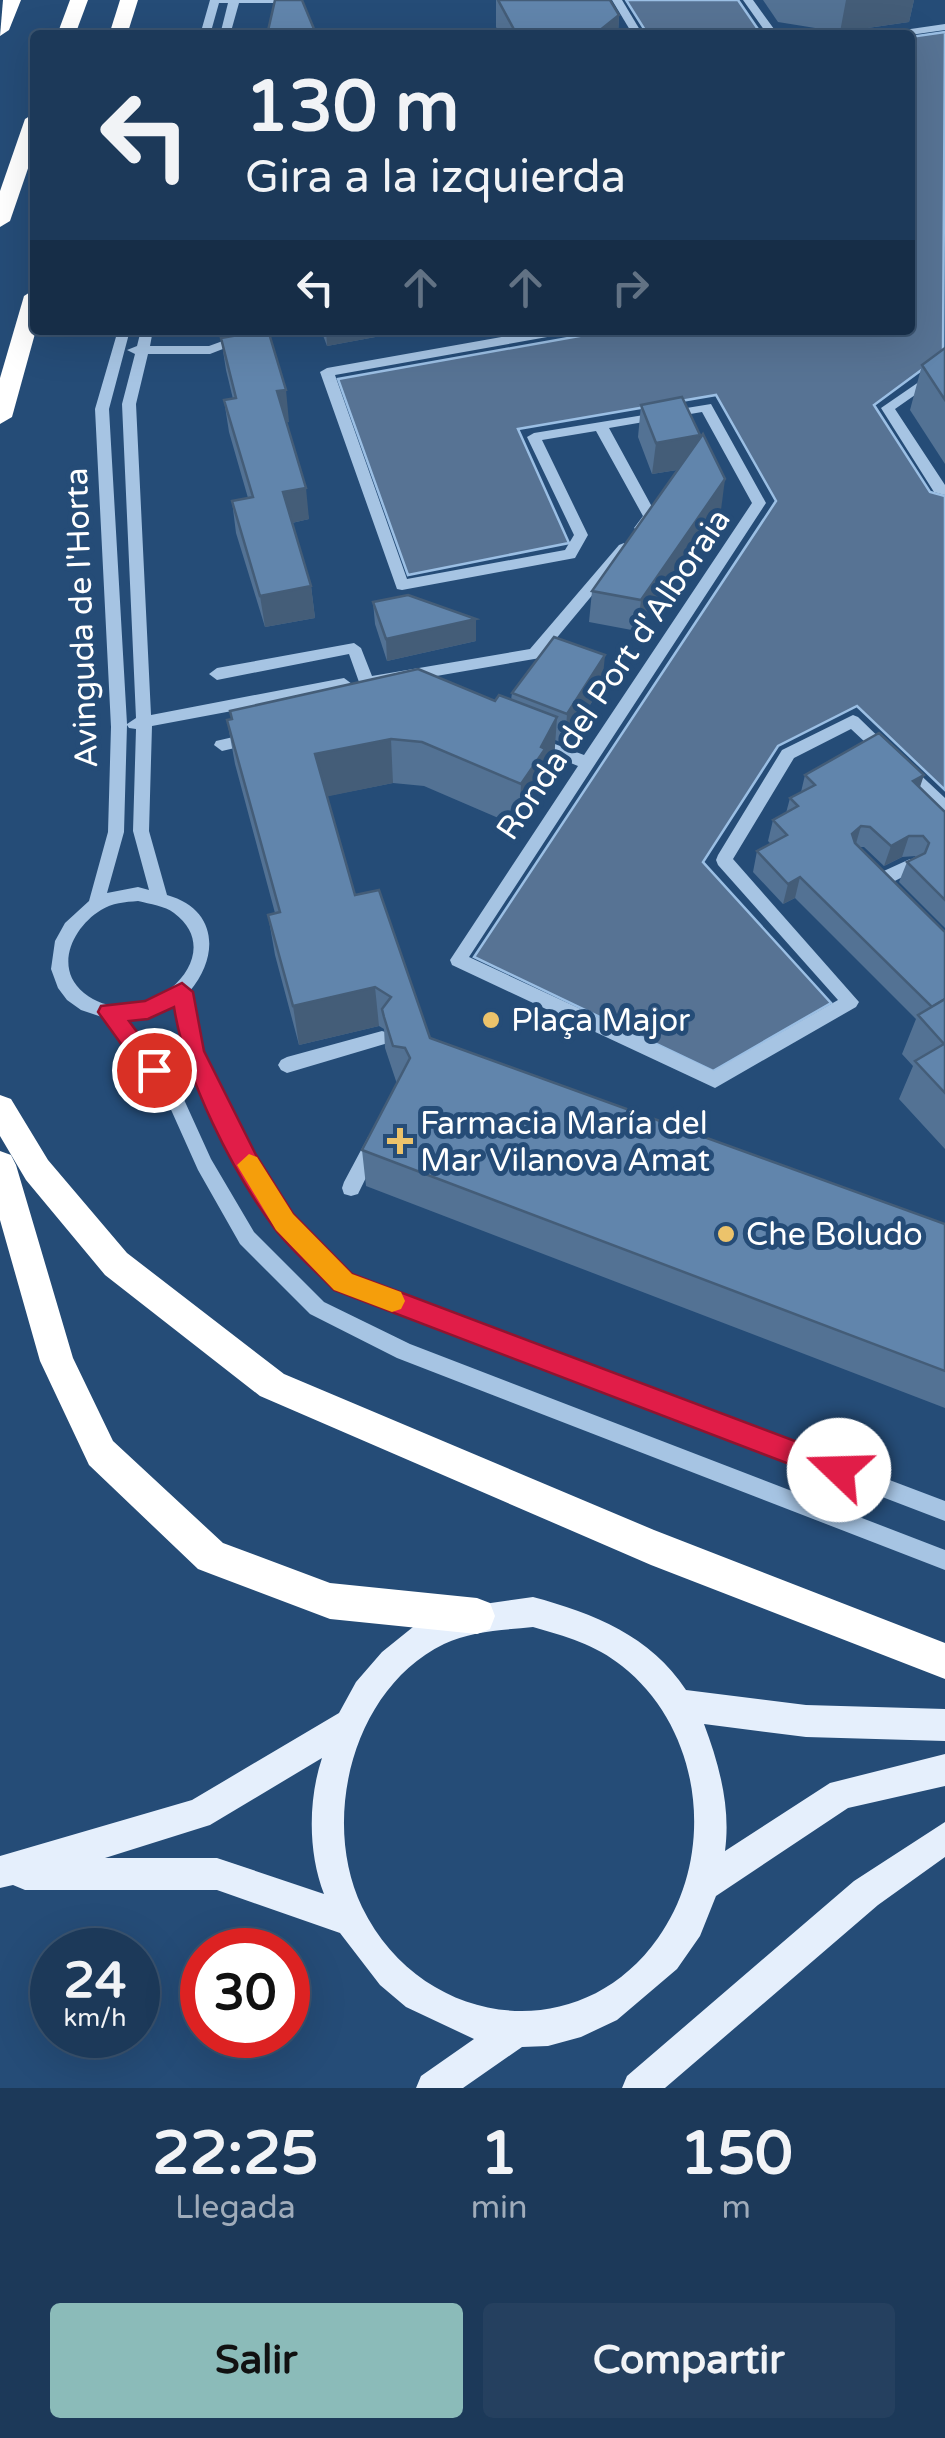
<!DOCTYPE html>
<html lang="es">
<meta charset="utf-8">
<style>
body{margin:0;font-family:"Varela Round",sans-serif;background:#25405f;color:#f1f3f6;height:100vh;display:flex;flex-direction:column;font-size:38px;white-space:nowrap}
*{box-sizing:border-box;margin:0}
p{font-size:32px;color:#a0acba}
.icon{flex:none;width:55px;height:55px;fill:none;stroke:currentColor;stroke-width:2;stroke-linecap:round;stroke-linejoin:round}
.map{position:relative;height:2088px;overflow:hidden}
.side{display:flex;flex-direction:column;background:#1c3959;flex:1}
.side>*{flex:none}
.banner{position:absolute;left:30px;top:30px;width:885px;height:305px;border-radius:10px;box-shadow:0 10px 40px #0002,0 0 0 2px #3a536f;background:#1c3959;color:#f1f3f6;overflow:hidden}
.speed{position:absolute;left:30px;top:1928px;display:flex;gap:20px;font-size:50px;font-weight:700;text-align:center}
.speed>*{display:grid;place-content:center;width:130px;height:130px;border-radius:50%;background:#1c3959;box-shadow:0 10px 40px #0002,0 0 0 2px #3a536f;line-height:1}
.speed small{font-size:25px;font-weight:400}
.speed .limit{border:15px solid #d22;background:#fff;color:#111}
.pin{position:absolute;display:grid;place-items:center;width:85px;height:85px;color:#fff;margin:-42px;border:5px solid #fff;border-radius:50%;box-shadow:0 2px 10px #0007}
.me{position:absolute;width:110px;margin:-55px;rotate:291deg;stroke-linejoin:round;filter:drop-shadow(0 0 8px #0008)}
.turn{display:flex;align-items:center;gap:35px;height:210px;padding:0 50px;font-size:45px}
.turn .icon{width:130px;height:130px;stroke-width:2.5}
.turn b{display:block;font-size:70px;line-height:85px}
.lanes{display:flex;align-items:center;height:95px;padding:0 50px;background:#0003;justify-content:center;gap:50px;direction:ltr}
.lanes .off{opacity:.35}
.eta{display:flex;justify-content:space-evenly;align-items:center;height:170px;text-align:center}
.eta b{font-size:60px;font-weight:700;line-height:70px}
.action{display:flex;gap:20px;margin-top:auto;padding:20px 50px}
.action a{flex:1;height:115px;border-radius:10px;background:#8bbbb9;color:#111;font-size:40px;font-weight:700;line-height:115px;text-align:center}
.action a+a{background:#25405f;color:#f1f3f6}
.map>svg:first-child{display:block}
.water{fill:#577394;stroke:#9bbfe4;stroke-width:2.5}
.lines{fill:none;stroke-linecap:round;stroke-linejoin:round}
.minor{fill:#a6c4e3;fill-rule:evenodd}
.major{fill:#e5effc;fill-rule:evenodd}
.highway{fill:#fff;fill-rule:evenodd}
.wall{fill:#537294}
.shaded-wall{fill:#445d78}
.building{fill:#6185ac;stroke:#445d78;stroke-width:2.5}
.route{fill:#e11d48;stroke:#92132f;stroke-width:2.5}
.slow{fill:#f59e0b}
.poi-dot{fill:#ecc36b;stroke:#254c77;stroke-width:4}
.labels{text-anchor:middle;stroke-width:10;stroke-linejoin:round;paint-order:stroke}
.street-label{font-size:32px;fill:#fff;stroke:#254c77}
.poi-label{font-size:32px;fill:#fff;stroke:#254c77;text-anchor:start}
</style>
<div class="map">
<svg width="945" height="2088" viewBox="0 0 945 2088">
<rect width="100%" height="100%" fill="#254c77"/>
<g class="water">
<path d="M626,0h112l24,35h-114z"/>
<path d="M945,32l-2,322 -69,51 56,87 15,4v294l-88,-84 -79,40 -75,116 128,141 -118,68 -239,-114 302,-456 -60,-106 -198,34 51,114 -161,32 -70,-196 275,-49h297v-293z"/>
</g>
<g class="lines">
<g class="minor">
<path d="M210,0h86l-5,3h-52l-9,32h-10l8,-32h-9l-9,32h-10z"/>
<path d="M612,0h10l21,35h-10z"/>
<path d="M743,0h10l21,29 30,6 -37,-1z"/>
<path d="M945,24v6l-35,5h-25l5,-3z"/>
<path d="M464,32l8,1 1,2h-14z"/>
<path d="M118,330h12l-21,79 18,315 9,-6 -14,-314 13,-50 -8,-4 10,-4 4,-16h12l-3,16h59l44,-16h18l-61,24h-62l-12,50 15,311 193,-37 8,6 -8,6 -192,36 -3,105 18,64c50,14 53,60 23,96l11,61 53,105 38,59 58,60 595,225v20l-609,-233 -58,-60 -36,-59 -59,-117 -8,-48 -24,13 -26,4 56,72 30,66 43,73 70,70 86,42 535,206v20l-548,-212 -87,-44 -70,-70 -42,-74 -30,-67 -66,-86 -21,-7 -14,-10 -9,-12 -7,-19 4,-28 10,-18 24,-22 19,-69 3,-105 -16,-318zM127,725l2,3 7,1 -3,102 16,59 -11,-3 -31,6 17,-61zM138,901c12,3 27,5 36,12 61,45 -35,125 -90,80 -31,-25 -11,-66 17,-83 11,-7 24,-8 37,-9z"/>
<path d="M541,330h29l-6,4 -229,41 72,204 158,-29 9,-15 -47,-98 7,-4 177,-29 55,99 -297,454 245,114 124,-71 -120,-135 -2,-5 2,-5 64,-105 71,-35 5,2 37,36 -2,4h-12l-30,-28 -57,29 -61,101 126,143 -3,5 -141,81 -263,-123 -2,-5 128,-194 -49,-20 -3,-4 3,-4h10l45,17 168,-252 -50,-91 -93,16 48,88 -11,15 -5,2 -7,-5 9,-12 -47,-85 -54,9 46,95 -13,23 -173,32 -5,-1 -77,-217 7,-4z"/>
<path d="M945,364v10l-50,35 50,76v10l-11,-3 -53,-84z"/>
<path d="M624,543l7,5 -2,3 -89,107 -173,30 -8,-6 -10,-28 -132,26 -8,-6 8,-6 137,-25 7,5 11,28 158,-27 89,-104z"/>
<path d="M255,732l8,6 -3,4 -38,9 -8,-6 2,-4z"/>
<path d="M906,765l6,2 33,31v16l-6,-2 -39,-37 -2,-4z"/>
<path d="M910,859l6,1 2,5 -2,5 -29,15h-12l-2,-5 2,-5z"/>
<path d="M382,1031l6,2 3,5 -3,5 -101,30 -6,-3 -3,-5 3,-5 6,-3z"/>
<path d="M374,1135l6,2 3,6 -3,6 -22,45 -7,2 -7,-2 -2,-6 2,-6 24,-45z"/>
</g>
<g class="major">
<path d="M533,1597c60,16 118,39 153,93l120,15 139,4v32l-139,-4 -102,-13c15,40 27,83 21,127l105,-68 115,-29v32l-97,22 -132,88 -16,40 -23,33 -60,51 -36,17 -33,9 -26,1 -59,41h-47l5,-12 53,-37 -68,-32 -26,-22 -40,-52 -123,-43h-192l-12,-5 -13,3v-32l192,-56 147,-87 17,-31 26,-30 31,-25 50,-20zM533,1627c32,9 63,18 89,39 81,64 95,189 36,272 -79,112 -237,90 -296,-31 -42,-88 -9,-219 82,-263 27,-13 60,-14 89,-17zM322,1758c-14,42 -14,95 2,136l-107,-36h-112l105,-33z"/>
<path d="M945,1822v35l-67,48 -213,183h-43l5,-12 227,-195z"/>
</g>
<g class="highway">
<path d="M3,0h18l-12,30 -9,6z"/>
<path d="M70,0h18l-13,35h-18z"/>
<path d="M120,0h18l-11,35h-18z"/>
<path d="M35,113v35l-25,73 -10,6v-36l25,-72z"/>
<path d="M35,289l1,41 -24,87 -12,7v-46l24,-82z"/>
<path d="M0,1095l11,4 37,61 79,93 157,121 370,156 291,113v36l-294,-114 -391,-169 -155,-121 -79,-95 -26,-44z"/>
<path d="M0,1151l11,4 5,10 57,193 40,83 110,102 107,40 147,15 13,5 5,13 -5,13 -13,5 -147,-15 -119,-45 -13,-5 -109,-104 -49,-104 -40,-141z"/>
</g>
</g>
<g class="wall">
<path d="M496,0h114l9,15 -1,20h-118l-4,-8z"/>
<path d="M763,0h151l-5,22 -69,10 -62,-10z"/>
<path d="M321,330h92l-86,16z"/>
<path d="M221,338l68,84h-3l23,97 -17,4 19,63 4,32 -50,9 -29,-94 -4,-32 16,-3 -19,-66 -5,-32 9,-1 -7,-29z"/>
<path d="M945,348v116l-35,-54 12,-45z"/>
<path d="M641,405l58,34 22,71 -84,121 -48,-9 3,-31 85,-121 -25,4 -14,-37z"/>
<path d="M373,602l103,39 -89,20 -12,-37z"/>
<path d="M602,686l-37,58 -10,-4 -1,21 -11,22v9l-24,35 -95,-41 -31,-3 -66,13 28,99 75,143 515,186v184l-579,-222 -4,-36 35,-66 -12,-36 -1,-19 -5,-3 -80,19 -24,-90 -7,-40 7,-2 -40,-149 -8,-44 284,-20 1,-7z"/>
<path d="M805,775l115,12 25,25v116l-46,-46 8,-20 9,-6 -14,1 -18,9 -20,-19h-5l86,85v217l-46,-50 14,-33 -11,-12 14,-35 -121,-121 -12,6 -30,-32 4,-21 14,-7 -3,-3 5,-21 13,-7 4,-15 11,-6z"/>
</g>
<g class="shaded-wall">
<path d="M846,0h68l-5,22 -69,10z"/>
<path d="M619,15l-1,20h-24z"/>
<path d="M314,29v6h-43z"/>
<path d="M326,330h87l-86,16z"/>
<path d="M286,390l3,32 -8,2 -4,-33z"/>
<path d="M700,435l-4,32 -44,7 4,-31z"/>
<path d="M725,479l-4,31 -84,121 4,-31z"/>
<path d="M306,488l3,31 -22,5 -4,-32z"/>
<path d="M311,586l4,32 -50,9 -5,-31z"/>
<path d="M476,619v22l-89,20 -1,-22z"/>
<path d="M605,655l-3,31 -37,58 2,-30z"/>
<path d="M557,717l-3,44 -11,22v9l-24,35 2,-43z"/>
<path d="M391,739l2,44 -73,15 -5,-44z"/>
<path d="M924,775l-7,21 -4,-15z"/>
<path d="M861,826l-6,21 -3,-13z"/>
<path d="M909,836l-7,21 -18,9 7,-20z"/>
<path d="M800,877l-5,21 -12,6 5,-20z"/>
<path d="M375,987l4,39 -80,19 -6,-39z"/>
</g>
<g class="building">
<path d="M275,0h27l12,29 -47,6z"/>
<path d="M498,0h112l9,15 -25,20h-77z"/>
<path d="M268,330l18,60 -9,1 29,97 -23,4 28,94 -51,10 -28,-95 21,-4 -29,-97 12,-2 -15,-60z"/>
<path d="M945,348v52l-23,-35z"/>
<path d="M682,397l18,38 -44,8 -15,-38z"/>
<path d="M703,434l22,45 -84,121 -49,-9z"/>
<path d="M408,595l68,24 -90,20 -13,-37z"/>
<path d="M554,637l51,18 -38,59 -55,-21z"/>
<path d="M418,669l77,32 4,-6 58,22 -16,30 4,2 -24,35 -99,-42 -31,-3 -76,15 40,141 24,-5 51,148 515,186v147l-583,-221 48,-92 -5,-10 -12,-2 -9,-29 -2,-8 9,-12 -16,-10 -82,19 -25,-91 12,-3 -53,-192 5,-1 -2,-8z"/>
<path d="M879,733l45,42 -11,6 32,31v88l-38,-38 18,-9 4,-10 -6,-7h-14l-18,10 -21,-19 -9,-1 -9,8 3,9 90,89v67l-13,8 -132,-130 -12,7 -31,-33 30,-16 -14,-15 25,-14 -8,-8 25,-13 -10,-10z"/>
<path d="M945,999v94l-30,-32 29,-17 -26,-29z"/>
</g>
<path class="route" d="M182,983l11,9 11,59 52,104 37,59 59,60 496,187 4,9 -4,10 -9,3 -505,-193c-19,-20 -42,-39 -59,-61 -43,-58 -90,-151 -101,-222l-26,12 -19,2 36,49 -11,10 -9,-3 -47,-65 3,-6 44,-5z"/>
<path class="slow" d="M249,1154l8,3 36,57 59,60 49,18 4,9 -4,8 -9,3 -58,-22 -58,-60 -39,-65z"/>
<g class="poi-dot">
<circle cx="491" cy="1020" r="10"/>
<path d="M395 1126h10v10h10v10h-10v10h-10v-10h-10v-10h10z"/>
<circle cx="726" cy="1234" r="10"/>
</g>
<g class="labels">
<g class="street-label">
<text transform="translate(81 618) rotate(-92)" y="11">Avinguda de l'Horta</text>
<text transform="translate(613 674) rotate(-56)" y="11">Ronda del Port d'Alboraia</text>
</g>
<g class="poi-label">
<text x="511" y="1031">Plaça Major</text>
<text x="420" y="1134">Farmacia María del<tspan x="420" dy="37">Mar Vilanova Amat</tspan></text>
<text x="746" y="1245">Che Boludo</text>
</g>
</g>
</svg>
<div class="speed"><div>24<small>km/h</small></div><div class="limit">30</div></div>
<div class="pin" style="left:154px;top:1070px;background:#d93025"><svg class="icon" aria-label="arrive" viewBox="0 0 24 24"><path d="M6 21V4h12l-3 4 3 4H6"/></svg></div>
<svg class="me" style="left:839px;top:1470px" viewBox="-20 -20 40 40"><circle r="19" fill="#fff"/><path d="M0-13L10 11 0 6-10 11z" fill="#e11d48"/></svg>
<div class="banner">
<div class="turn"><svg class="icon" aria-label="left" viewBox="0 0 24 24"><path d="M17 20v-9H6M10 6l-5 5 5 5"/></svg><div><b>130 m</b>Gira a la izquierda</div></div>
<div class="lanes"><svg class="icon" aria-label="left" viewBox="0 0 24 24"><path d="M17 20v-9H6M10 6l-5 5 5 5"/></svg><svg class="icon off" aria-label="ahead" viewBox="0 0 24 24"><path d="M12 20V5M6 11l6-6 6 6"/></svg><svg class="icon off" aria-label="ahead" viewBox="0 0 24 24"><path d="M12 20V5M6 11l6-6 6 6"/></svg><svg class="icon off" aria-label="right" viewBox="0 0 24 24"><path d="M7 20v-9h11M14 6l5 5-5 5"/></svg></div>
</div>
</div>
<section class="side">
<div class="eta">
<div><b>22:25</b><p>Llegada</p></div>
<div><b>1</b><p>min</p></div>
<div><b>150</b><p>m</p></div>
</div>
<div class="action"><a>Salir</a><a>Compartir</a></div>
</section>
